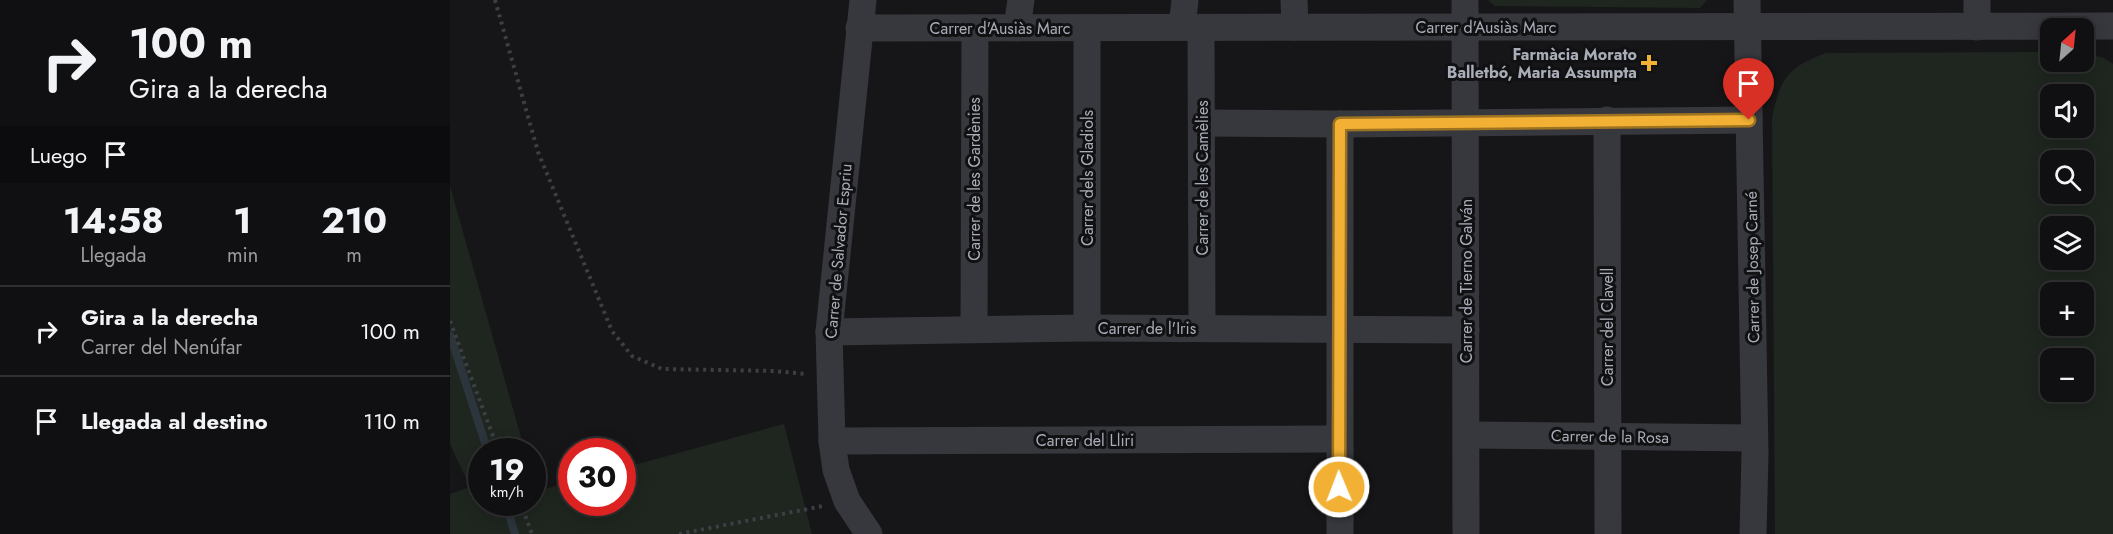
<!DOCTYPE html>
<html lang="es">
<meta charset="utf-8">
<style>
body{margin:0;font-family:Jost,sans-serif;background:#1e1e20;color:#f1f3f6;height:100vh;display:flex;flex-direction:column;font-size:22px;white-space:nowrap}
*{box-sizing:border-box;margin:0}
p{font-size:20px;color:#9c9d9f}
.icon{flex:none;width:33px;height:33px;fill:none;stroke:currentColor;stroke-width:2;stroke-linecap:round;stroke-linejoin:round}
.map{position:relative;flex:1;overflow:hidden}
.details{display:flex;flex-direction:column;background:#101012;width:450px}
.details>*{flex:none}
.top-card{background:#101012;color:#f1f3f6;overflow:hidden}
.needle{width:39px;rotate:27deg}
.fabs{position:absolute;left:1590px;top:18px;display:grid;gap:12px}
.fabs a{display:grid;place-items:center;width:54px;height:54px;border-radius:12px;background:#101012;box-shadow:0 3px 15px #0003,0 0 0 2px #303032;font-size:30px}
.speed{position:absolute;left:18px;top:438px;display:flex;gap:12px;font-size:30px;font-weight:700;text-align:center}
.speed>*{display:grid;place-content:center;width:78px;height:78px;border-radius:50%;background:#101012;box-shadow:0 3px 15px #0003,0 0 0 2px #303032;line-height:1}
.speed small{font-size:15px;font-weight:400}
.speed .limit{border:9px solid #d22;background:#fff;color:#111}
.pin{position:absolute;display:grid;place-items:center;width:51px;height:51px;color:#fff;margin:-62px -26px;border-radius:50% 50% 50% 0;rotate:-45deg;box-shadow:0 0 6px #0007}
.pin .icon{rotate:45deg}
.me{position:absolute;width:66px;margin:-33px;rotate:359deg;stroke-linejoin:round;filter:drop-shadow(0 0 4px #0008)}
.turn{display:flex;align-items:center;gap:21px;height:126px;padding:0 30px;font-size:27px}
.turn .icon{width:78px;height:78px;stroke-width:2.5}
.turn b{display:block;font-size:42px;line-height:51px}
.then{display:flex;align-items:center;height:57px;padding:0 30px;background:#0003;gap:12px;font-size:22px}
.eta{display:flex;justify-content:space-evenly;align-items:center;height:102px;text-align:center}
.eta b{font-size:36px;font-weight:700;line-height:42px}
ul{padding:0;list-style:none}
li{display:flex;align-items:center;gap:18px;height:90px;padding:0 30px;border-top:2px solid #303032}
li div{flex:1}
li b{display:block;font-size:22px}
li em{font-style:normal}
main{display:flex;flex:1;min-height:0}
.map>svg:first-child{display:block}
.green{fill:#1e261f;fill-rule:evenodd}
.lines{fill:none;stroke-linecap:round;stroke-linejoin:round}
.stream{stroke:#2c353c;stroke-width:8}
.path{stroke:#3d3f44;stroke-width:4;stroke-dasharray:3 4.5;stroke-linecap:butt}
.minor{stroke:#37383d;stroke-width:27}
.route-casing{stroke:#9d7322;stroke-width:15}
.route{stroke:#f2b134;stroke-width:10}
.poi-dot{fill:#f2b134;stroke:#111113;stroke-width:2}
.labels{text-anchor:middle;stroke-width:6;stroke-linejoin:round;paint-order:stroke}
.street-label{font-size:16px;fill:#a8adb8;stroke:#111113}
.poi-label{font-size:16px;font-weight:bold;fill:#a8adb8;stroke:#111113;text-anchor:end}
</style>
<main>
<section class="details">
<div class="top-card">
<div class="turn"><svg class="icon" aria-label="right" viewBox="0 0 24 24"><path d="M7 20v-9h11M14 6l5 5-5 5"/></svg><div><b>100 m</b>Gira a la derecha</div></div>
<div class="then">Luego<svg class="icon" aria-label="arrive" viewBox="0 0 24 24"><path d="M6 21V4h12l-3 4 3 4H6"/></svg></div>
</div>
<div class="eta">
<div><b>14:58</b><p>Llegada</p></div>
<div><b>1</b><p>min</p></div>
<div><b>210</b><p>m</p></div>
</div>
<ul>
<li><svg class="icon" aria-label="right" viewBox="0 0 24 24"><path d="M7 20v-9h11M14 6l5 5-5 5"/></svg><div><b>Gira a la derecha</b><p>Carrer del Nenúfar</p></div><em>100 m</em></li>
<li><svg class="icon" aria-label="arrive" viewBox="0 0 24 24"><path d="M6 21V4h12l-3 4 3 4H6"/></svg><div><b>Llegada al destino</b></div><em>110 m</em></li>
</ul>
</section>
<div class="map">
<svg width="1663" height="534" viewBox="0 0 1663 534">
<rect width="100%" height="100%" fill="#161618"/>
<g class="green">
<path d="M1038,0h219l-7,8 -205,-2z"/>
<path d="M1600,52v10h34v-8l18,3 11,7v470h-338l-3,-416c8,-40 16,-51 54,-65zM1634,94v34h-34v-34zM1634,160v34h-34v-34zM1634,226v34h-34v-34zM1634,292v34h-34v-34zM1634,358v34h-34v-34z"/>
<path d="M0,186l75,265 -43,1v50h50l1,-23 3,12 35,-9 1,20h50l1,-34 161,-44 28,110h-362v-40l20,-7 -20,-43z"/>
</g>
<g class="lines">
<g class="stream">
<path d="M0,335l38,117"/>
<path d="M55,502l10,32"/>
</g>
<g class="path">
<path d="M45,0l43,152 74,179 20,25 30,13 112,2 32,3"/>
<path d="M0,321l49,131"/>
<path d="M70,502l12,32"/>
<path d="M229,534l144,-28"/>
</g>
<g class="minor">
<path d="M413,0l-34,332 3,109 4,29 11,31 22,33"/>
<path d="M844,0l1,27"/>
<path d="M1015,0l1,534"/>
<path d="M1297,0l8,454 -2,80"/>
<path d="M1527,0v27"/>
<path d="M732,27l3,-27"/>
<path d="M409,28l1254,-2"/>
<path d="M567,28l4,-28"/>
<path d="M637,28v300"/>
<path d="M751,28l1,300"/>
<path d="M1157,120l1,414"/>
<path d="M752,123l138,1 409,-4"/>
<path d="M524,329l1,-301"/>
<path d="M379,332l258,-4 379,2"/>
<path d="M1017,435l287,3"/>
<path d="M382,441l506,-2"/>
<path d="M890,534v-410"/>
</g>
</g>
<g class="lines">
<defs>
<path id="route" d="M889,487l1,-363 409,-4"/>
</defs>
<use href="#route" class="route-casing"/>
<use href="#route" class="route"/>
</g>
<path class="poi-dot" d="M1196 54h6v6h6v6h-6v6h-6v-6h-6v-6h6z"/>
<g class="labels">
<g class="street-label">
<text x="1036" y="33">Carrer d'Ausiàs Marc</text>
<text x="550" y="34">Carrer d'Ausiàs Marc</text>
<text transform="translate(637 178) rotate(-90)" y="6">Carrer dels Gladiols</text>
<text transform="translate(752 178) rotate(-90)" y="6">Carrer de les Camèlies</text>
<text transform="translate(524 179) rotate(-90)" y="6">Carrer de les Gardènies</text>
<text transform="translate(388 251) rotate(-85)" y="6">Carrer de Salvador Espriu</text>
<text transform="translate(1302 267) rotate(-91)" y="6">Carrer de Josep Carné</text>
<text transform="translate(1016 281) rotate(-90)" y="6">Carrer de Tierno Galván</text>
<text transform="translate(1157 327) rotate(-90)" y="6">Carrer del Clavell</text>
<text x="697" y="334">Carrer de l'Iris</text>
<text transform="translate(1160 436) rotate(1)" y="6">Carrer de la Rosa</text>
<text x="635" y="446">Carrer del Lliri</text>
</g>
<g class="poi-label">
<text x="1187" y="60">Farmàcia Morato<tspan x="1187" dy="18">Balletbó, Maria Assumpta</tspan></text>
</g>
</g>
</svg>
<div class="fabs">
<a><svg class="needle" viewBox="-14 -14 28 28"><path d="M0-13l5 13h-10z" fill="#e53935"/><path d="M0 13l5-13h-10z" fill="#9c9d9f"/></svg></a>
<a><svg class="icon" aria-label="sound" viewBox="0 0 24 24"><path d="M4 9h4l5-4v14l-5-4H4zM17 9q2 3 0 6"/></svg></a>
<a><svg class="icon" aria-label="search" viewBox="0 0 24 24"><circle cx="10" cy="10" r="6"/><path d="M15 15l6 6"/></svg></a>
<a><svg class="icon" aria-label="layers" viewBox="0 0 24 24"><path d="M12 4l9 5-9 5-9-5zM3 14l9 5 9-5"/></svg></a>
<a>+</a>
<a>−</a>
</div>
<div class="speed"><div>19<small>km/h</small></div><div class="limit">30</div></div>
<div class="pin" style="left:1299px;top:120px;background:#d93025"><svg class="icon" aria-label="arrive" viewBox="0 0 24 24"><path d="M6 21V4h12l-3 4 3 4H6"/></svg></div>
<svg class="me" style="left:889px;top:487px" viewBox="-20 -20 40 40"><circle r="17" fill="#f2b134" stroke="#fff" stroke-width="3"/><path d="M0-11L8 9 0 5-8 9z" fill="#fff"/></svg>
</div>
</main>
